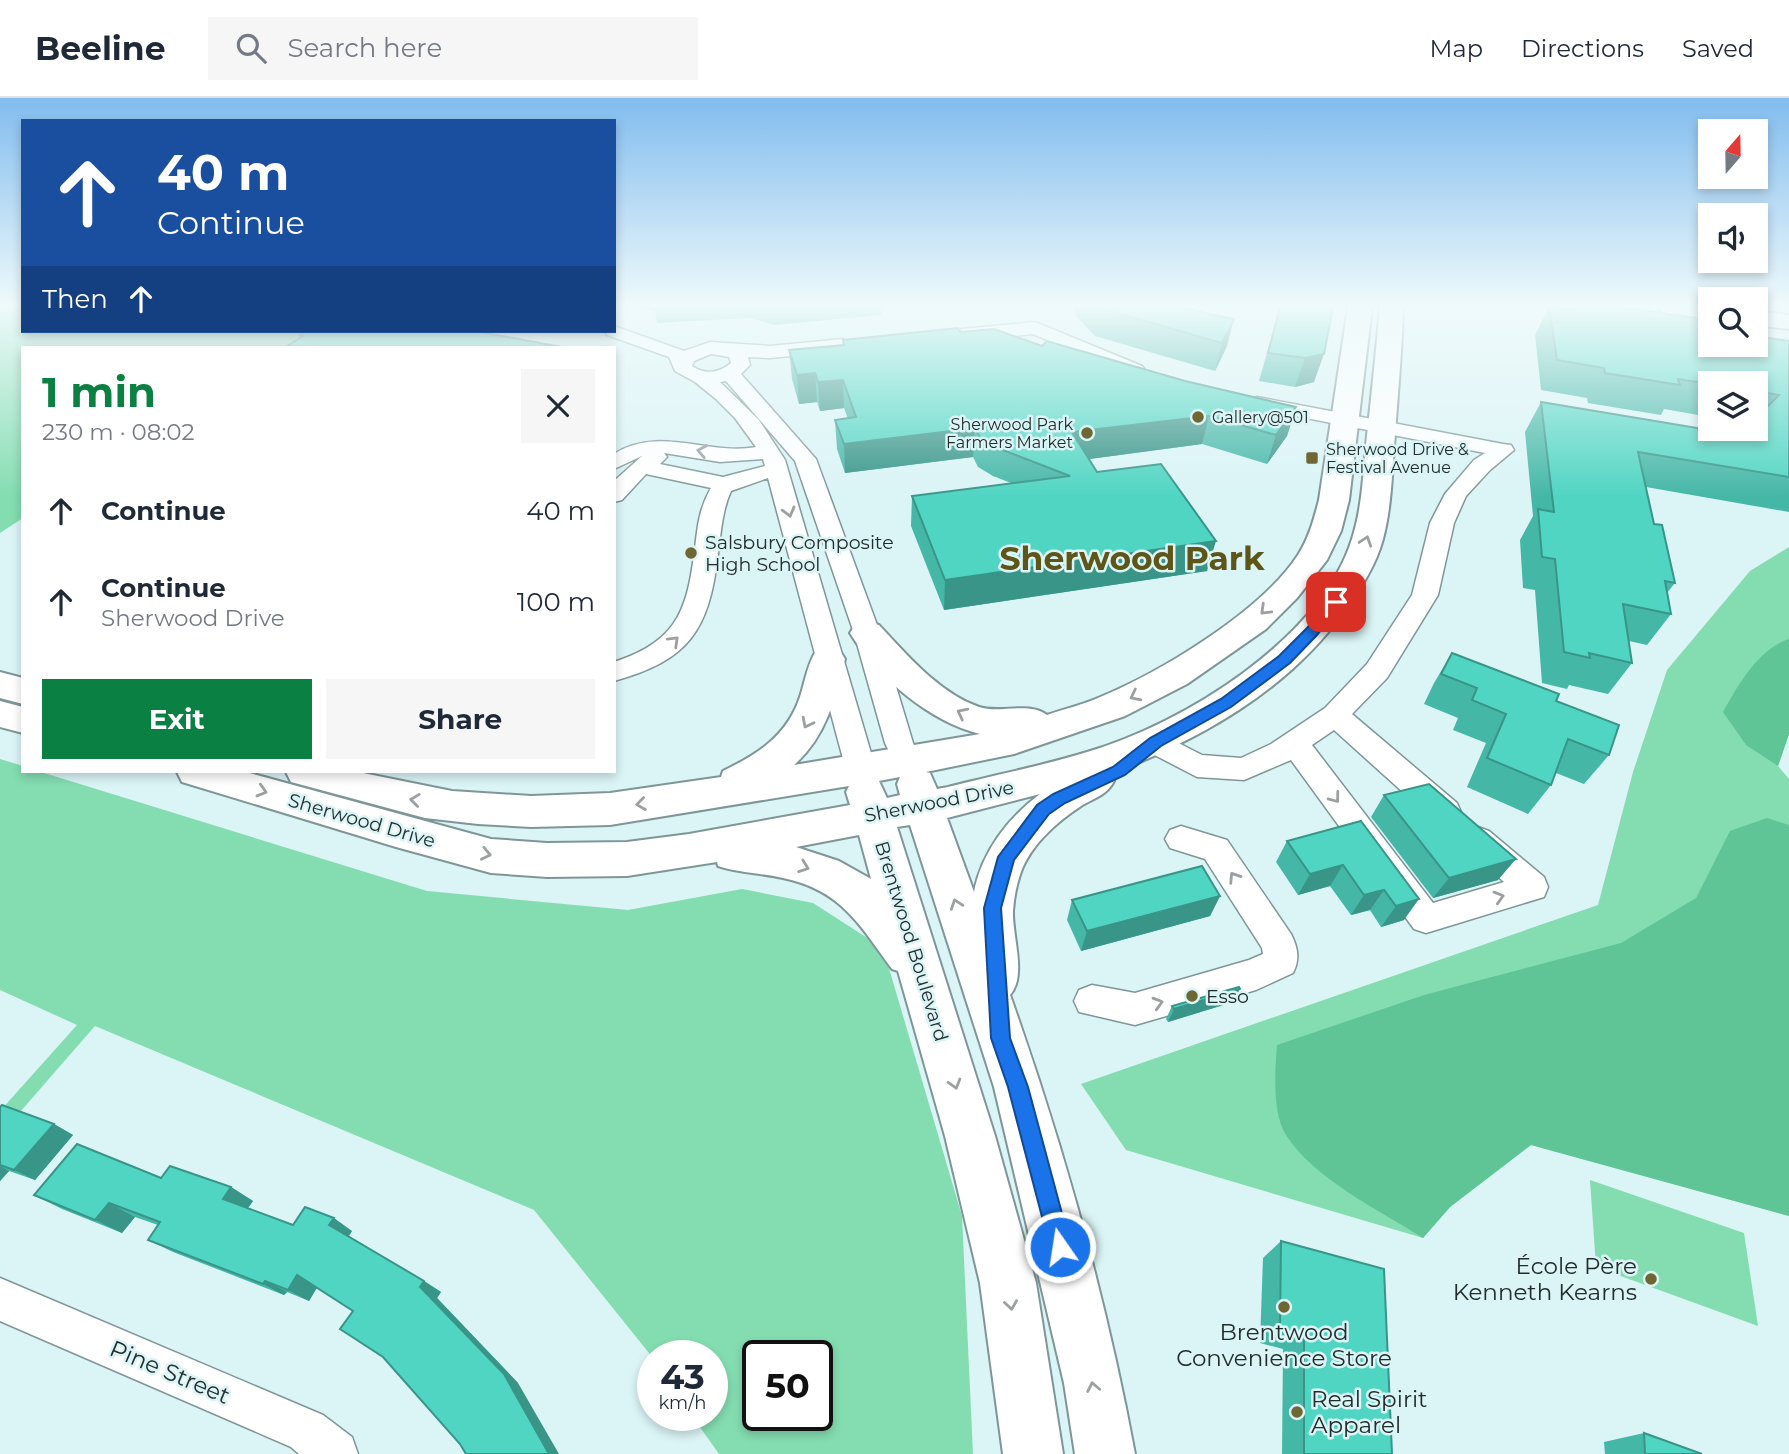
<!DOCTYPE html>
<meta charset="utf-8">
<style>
body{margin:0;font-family:Montserrat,sans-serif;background:#f6f6f7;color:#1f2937;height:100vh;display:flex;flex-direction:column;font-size:26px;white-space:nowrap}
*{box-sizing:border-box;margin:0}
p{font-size:23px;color:#747a83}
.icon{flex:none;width:38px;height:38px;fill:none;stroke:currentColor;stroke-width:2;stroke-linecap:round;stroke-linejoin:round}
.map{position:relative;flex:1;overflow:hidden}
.drawer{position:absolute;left:21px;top:248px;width:595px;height:427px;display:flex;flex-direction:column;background:#fff;border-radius:0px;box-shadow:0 4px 10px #0003}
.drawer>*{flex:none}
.banner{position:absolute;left:21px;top:21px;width:595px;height:214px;border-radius:0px;box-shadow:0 4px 10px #0003;background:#1a4fa0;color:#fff;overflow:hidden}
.needle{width:46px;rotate:20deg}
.controls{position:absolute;left:1698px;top:21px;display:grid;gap:14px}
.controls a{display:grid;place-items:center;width:70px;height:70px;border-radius:0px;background:#fff;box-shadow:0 4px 10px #0003;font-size:35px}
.speed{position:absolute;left:637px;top:1242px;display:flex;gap:14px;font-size:35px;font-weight:700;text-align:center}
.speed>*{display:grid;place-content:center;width:91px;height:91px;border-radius:50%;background:#fff;box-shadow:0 4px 10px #0003;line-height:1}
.speed small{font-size:18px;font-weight:400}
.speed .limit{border:4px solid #111;border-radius:10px;background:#fff;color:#111}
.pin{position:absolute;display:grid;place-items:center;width:60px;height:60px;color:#fff;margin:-30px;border-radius:14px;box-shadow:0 4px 10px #0006}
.me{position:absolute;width:77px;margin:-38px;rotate:347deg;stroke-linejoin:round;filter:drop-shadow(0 0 5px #0008)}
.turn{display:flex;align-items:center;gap:24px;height:147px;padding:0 21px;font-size:32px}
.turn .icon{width:91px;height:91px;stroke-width:2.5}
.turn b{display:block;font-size:49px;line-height:60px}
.then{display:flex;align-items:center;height:66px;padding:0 21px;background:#0003;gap:14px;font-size:26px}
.round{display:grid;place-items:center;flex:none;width:74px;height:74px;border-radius:0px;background:#f6f6f7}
.headline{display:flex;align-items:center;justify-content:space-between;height:119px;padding:0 21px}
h1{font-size:42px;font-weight:700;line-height:52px;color:#0b8043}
.action{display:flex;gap:14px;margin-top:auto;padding:14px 21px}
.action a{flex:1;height:80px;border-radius:0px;background:#0b8043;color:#fff;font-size:28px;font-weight:700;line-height:80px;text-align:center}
.action a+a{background:#f6f6f7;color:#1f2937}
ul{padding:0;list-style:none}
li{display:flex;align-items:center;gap:21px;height:91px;padding:0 21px}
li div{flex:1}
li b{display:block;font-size:26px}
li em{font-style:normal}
header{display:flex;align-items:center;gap:42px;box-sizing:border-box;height:98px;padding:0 35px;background:#fff;border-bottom:2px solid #e0e1e3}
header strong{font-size:33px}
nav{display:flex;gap:38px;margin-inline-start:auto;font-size:24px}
.search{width:490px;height:63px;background:#f6f6f7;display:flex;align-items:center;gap:18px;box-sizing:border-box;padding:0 24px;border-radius:0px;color:#747a83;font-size:26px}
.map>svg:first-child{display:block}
.green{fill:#84ddb1;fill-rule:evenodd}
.forest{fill:#5fc596}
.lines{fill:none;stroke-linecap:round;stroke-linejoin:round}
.minor-casing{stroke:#7f9698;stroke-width:3}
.major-casing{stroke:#7f9698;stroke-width:4}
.minor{fill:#fff;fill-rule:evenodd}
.major{fill:#fff;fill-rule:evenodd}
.wall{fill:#45b7a7}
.shaded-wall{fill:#389588}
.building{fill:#50d5c2;stroke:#389588;stroke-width:2}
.oneway{stroke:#9ca0a0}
.route{fill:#1a73e8;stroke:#114b97;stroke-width:2}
.poi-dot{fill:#6f6733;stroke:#dbf4f6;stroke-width:2.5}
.labels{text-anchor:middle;stroke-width:5;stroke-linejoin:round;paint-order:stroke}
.far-poi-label{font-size:16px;fill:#222c2c;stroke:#dbf4f6;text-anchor:start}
.poi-label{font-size:19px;fill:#222c2c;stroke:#dbf4f6;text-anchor:start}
.street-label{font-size:19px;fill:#222c2c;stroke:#dbf4f6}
.near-poi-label{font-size:23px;fill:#222c2c;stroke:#dbf4f6;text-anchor:end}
.near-street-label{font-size:23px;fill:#222c2c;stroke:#dbf4f6}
.town-label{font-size:33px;font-weight:bold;fill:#5e5518;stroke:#dbf4f6}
</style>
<header>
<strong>Beeline</strong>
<div class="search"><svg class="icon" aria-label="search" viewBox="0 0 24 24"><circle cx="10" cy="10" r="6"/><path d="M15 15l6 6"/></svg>Search here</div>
<nav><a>Map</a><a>Directions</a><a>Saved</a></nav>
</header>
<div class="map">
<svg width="1789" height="1356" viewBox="0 0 1789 1356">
<rect width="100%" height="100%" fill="#dbf4f6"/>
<g class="green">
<path d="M0,209h23v24h298l-14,3 -21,14h-263v170l-23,15z"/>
<path d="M1789,449v187l-11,32 11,13v437l-258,-71 -81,62 -27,31 -297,-88 -45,-66 517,-179 35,-133 34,-102 83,-99z"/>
<path d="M0,661l23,7v6h18l386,119 201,19 114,-21 71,14 70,45 79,268 11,238h-254l-27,-38h20v-60l-59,2 -119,-148 -439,-184 -95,109v-24l77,-86 -77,-35zM758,1258h59v60h-59z"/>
<path d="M1590,1082l154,53 14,93 -162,-59z"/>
</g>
<g class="forest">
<path d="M1789,541v95l-11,32 -32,-21 -23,-33c14,-26 36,-64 66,-73z"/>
<path d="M1767,720l22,7v391l-258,-71 -81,62 -27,31c-44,-28 -109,-59 -137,-103 -14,-21 -11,-66 -9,-90l147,-50 197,-52 75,-45 34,-67z"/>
</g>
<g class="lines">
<defs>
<g id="minor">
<path d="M1035,224l107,44 3,4 -10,6 -7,-2 -95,-40 -71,7 -9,-6 9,-6z"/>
<path d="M614,228l70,25 26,-9 60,4 73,-7 9,6 -9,6 -73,7 -22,-1 2,8 -9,9 75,85 64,174 33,110 10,19 -5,8 -10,3 -10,-3 -13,-27 -31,-110 -59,-172 -69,-80 -6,1 39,38 26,40 91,310 -5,8 -10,3 -10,-3 -5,-8 -78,-292 -37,13c-9,20 -10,41 -13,63 -9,77 -29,106 -104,127v-19c68,-22 74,-57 82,-122 2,-18 5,-35 15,-52l-65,-14 -24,26 -8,2v-21l28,-25 -28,13v-15c46,-29 94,2 142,-7l-21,-29 -19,-19 -21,-17 -20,-11 -6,-14 -62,-22 -2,-4h9zM711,256l18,3 2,6c-12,10 -26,12 -39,3l2,-5zM664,355l56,9 43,-3 2,7 -42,11 -63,-13 7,-7z"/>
<path d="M1257,299l246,47 8,1 3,5 -24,20 -24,26 -12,27 -16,72 -51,83 -35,36 105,89 4,9 -4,9 -11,3 -11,-3 -101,-91 -22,15 121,158 71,-21 -37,-33 -5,-9 5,-9 11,-4 11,4 55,46 4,10 -4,10 -118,36 -12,-4 -123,-169 -47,20 -47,-3 -52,-27 -4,-8 4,-8 10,-3 47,24 39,3 30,-14 54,-36 42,-44 45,-69 18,-72 15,-29 29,-34 11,-7 -235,-46 -3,-4 3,-4z"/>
<path d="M1181,728l46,14 64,94c7,14 9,25 2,39l-37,17 -121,35 -56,-13 -5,-11 5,-11 13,-5 43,8 114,-33 14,-6 -1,-6 -57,-89 -35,-11 -5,-9 5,-9z"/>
<path d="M0,1180l323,137 29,22 6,17h-59l-8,-7 -291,-126z"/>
</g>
<g id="major">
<path d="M1348,209h24l-23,193 -8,31 -14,29 -30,38 -31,31 -79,55 -62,32 -111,38 -88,18 4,1 7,16 11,-2c46,-12 94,-21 139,-35 96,-28 234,-113 265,-213 10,-31 11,-63 14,-94 5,-46 10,-92 14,-138h23c-1,42 -5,85 -8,127 -3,35 -3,71 -12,105 -7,26 -22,49 -37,70 -58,82 -144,129 -235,165l3,7c-7,14 -20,17 -33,25 -23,15 -48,37 -59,63 -5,13 -8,28 -9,42 -1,25 14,65 -3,84 53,149 96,303 125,459h-60l-11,-71 -70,-296 -84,-262 -13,2 98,309 41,147 27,171h-60l-23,-171 -35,-147 -47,-165 -6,-2c-33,-45 -51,-79 -109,-91 -22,-5 -44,-5 -65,-12l-1,-4 -90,14 -80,1 -56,-4 -95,-26 -214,-65 -5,-10h69l245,67 56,4 80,-1 62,-8 161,-29 -4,-13 3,-6 -239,39 -79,2 -53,-3 -53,-6 -134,-36 -5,-10h72l94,19 79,5 79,-3 111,-16 2,-6c35,-17 64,-35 77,-74 5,-15 7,-32 16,-46l12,-4 12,4 5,8c-9,39 -20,79 -51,106l186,-31c-50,-12 -103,-57 -130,-101l5,-8 12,-3 12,3c28,30 60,68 100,82 21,7 50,-6 68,8 17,-6 35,-10 51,-17 62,-25 164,-87 200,-143 11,-17 16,-36 21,-55zM900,679l-3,7 3,11 -13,3 -8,-17zM1040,696c-32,24 -58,58 -66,98l-27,-74zM859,737l12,44 -32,-18 -43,-14z"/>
<path d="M1658,209h52v12l-48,-7z"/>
<path d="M1755,213l34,4v14l-34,-4z"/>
<path d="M0,574l23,6v26l-23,-6z"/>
<path d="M0,603l23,6v26l-23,-6z"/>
</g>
</defs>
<use href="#minor" class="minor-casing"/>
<use href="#major" class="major-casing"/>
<use href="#minor" class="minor"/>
<use href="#major" class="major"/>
</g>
<g class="wall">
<path d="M633,209h248v8l-107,10 -23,-7 -94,5 -2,-12z"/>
<path d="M1073,209h111l43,39 -12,25 -120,-35 -19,-20z"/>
<path d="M1280,209h53l-19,75 -19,5 -36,-6z"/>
<path d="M1549,209l17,1 1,-1h53l90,38 79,-4v171l-143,-25 8,37 21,59 -8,10 4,21 -24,31 -18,-4 3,22 -24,31 -39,-9 -2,4 -25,-6 -7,-93 -12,-2 -3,-48 13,-24 -8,-84 16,-30 198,33 16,-6v-46h-45v34l-46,-8 -3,6 -73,-12 -1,-5 -46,-8 -6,-55z"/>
<path d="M960,234l82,14 143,35 111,26 -9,29 -20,28 -65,-20 -113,15 8,13 110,99 -263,39 -33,-84 1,-30 99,-13 -18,-7 -15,-9 -5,-10 -128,16 -8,-24 -2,-29 13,-1 -4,-11 -24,3 -3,-9 -18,2 -7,-25 -3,-29 54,-5v-5z"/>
<path d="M1452,555l104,48 53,54 -25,29 -28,-11 -5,12 -23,29 -61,-27 19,-44 -33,-13 5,-12 -34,-14 10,-21z"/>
<path d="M1384,697l114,85 -65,18 -62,-81z"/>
<path d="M1361,723l43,99 -23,7 -11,-17 -19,5 -21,-29 -32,9 -22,-33 11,-21z"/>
<path d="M1220,798l-10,20 -129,35 -14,-31 5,-20z"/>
<path d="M1233,904l-65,20 -2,-3 6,-13z"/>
<path d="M0,1009l54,17 19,11 -38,45 -26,-9 -9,10z"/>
<path d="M161,1080l70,9 22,14 -5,7 45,17 59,6 -3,5 75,45 17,11 -4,6 81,85 -58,61 -107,-133 -36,-23 -8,13 -22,-9 -3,3 -111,-43 -25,-12 10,-15 -23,-8 -13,16 -60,-24 -28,-14z"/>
<path d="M1281,1143l111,213h-110l1,-105 -23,-6 3,-85z"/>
<path d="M1644,1335l58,21h-97l-1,-12z"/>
</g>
<g class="shaded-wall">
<path d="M1234,221l-7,27 -12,25 7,-28z"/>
<path d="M1324,256l-10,28 -19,5 10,-29z"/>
<path d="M815,275l2,29 -18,2 -2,-29z"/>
<path d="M843,282l1,28 -24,3 -2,-29z"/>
<path d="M1296,309l-9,29 -20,28 9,-29z"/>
<path d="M1209,318l-7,28 -135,18 5,-30z"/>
<path d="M975,330l-2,29 -128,16 -1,-29z"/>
<path d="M1216,443l-9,30 -263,39 1,-30z"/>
<path d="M1516,761l-18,21 -65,18 16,-20z"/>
<path d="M1343,767l-13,21 -32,9 12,-21z"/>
<path d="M1384,792l-14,20 -19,5 13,-20z"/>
<path d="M1220,798l-10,20 -129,35 6,-20z"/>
<path d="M1419,801l-15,21 -23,7 15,-21z"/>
<path d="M1240,891l-7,13 -65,20 6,-13z"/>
<path d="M54,1026l19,11 -38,45 -21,-10z"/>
<path d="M0,1068l9,5 -9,10z"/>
<path d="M231,1089l22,14 -8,11 -22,-13z"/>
<path d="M109,1105l26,14 -13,16 -27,-13z"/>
<path d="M334,1120l18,13 -4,6 -19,-12z"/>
<path d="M297,1177l20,12 -8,14 -21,-11z"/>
<path d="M265,1183l22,11 -3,3 -21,-11z"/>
<path d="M424,1183l17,11 -4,6 81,85 41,71h-10l-129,-167z"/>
</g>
<g class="building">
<path d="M1098,209h86l20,6 30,6 -12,24 -123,-35z"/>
<path d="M1280,209h53l-9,47 -19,4 -37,-5z"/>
<path d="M1549,209l25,3v-3h46l90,13v25h45v-9l34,5v136l-151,-25 16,72 8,1 13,58 -10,-2 6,33 -48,-10 9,59 -43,-10 1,5 -26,-6 -9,-93 -13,-2 -4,-48 16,3 -13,-110 198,33 6,-6h10v-10l24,-24 -24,-4v-8l-45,1 -32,-5 2,6 -75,-12 -1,-5 -47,-8z"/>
<path d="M958,230l2,4 34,-3 48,17 5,-5 138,40 111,26 -20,28 -67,-19 -137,16 25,40 64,-8 55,77 -271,39 -33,-84 158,-20 -75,-29 -15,-9 -5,-10 -131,16 -9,-24 21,-3 -13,-37 -25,2 -3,-9 -18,2 -8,-25 55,-5 -1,-5z"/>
<path d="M306,233h169l92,17h-267l-13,-2 16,-10 -3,-1z"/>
<path d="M1452,555l107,41 -3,7 63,24 -10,30 -41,-16 -17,46 -64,-27 19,-44 -34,-14 5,-12 -36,-14z"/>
<path d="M1429,686l87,75 -67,19 -65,-83z"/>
<path d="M1361,723l58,78 -23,7 -12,-16 -20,5 -21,-30 -33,9 -23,-33z"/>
<path d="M1202,768l18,30 -133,35 -15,-31z"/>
<path d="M1239,889l1,2 -66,20 -2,-3z"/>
<path d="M2,1007l52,19 -40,46 -14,-5v-58z"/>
<path d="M77,1046l84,34 9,-12 61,21 -8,12 70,26 12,-18 29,11 -5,7 95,56 -4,6 84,87 45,80h-83l-6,-10 -77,-87 -43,-28 13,-18 -56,-36 -9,15 -23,-9 -2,3 -115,-44 12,-18 -51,-19 -14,17 -61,-25z"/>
<path d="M1281,1143l103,28 8,185h-88v-118l-24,-7z"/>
<path d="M1644,1335l58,21h-57z"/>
</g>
<defs><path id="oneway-chevron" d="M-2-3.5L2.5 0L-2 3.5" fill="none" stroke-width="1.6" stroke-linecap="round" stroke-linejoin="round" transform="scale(1.75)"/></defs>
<g class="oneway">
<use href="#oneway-chevron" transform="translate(702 353) rotate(-169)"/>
<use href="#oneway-chevron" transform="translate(789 414) rotate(75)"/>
<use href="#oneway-chevron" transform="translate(1366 443) rotate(-72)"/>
<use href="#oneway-chevron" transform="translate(1265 512) rotate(136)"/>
<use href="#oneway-chevron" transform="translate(674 543) rotate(-44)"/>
<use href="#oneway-chevron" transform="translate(1135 598) rotate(153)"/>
<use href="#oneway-chevron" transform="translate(962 615) rotate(-153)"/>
<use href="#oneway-chevron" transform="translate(807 625) rotate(117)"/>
<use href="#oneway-chevron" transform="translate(262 693) rotate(16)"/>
<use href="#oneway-chevron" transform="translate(1335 700) rotate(53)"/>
<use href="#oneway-chevron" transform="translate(415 702) rotate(-173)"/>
<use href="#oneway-chevron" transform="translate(641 706) rotate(172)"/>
<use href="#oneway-chevron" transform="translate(486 756) rotate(12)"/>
<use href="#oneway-chevron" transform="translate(804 769) rotate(20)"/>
<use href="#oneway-chevron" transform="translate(1234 779) rotate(-123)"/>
<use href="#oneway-chevron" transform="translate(1499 799) rotate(-16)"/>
<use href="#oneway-chevron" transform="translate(956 806) rotate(-109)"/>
<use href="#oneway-chevron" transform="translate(1158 905) rotate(-16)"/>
<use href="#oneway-chevron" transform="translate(955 986) rotate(74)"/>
<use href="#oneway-chevron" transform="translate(1011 1207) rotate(82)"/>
<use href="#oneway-chevron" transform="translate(1093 1289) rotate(-101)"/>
</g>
<linearGradient id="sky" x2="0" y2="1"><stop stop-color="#81bcee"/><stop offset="0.52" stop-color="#effafb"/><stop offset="1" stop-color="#effafb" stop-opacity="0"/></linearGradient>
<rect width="1789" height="399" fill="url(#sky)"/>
<path class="route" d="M1336,500l5,1v6l-24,30 -27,28 -59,44 -70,39 -36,29 -60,28 -16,11 -35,46 -13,48 9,130 18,49 43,160 -3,8 -8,3 -8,-3 -44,-168 -17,-49 -7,-130 14,-51 39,-52 16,-11 60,-27 37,-29 71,-39 58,-43 28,-28 25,-29z"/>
<g class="poi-dot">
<circle cx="1198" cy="319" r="7"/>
<circle cx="1087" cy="335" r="7"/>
<rect x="1305" y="353" width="14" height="14" rx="3.5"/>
<circle cx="691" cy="455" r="7"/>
<circle cx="1192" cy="898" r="7"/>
<circle cx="1651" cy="1181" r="7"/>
<circle cx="1284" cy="1209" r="7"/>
<circle cx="1297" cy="1314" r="7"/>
</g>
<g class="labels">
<g class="far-poi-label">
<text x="1212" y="325">Gallery@501</text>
<text x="1073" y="332" text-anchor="end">Sherwood Park<tspan x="1073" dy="18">Farmers Market</tspan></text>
<text x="1326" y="357">Sherwood Drive &amp;<tspan x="1326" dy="18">Festival Avenue</tspan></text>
</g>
<g class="poi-label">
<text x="705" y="451">Salsbury Composite<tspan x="705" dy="22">High School</tspan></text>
<text x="1206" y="905">Esso</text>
</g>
<g class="street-label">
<text transform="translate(939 703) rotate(-11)" y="7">Sherwood Drive</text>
<text transform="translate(362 722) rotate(16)" y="7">Sherwood Drive</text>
<text transform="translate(912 843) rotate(73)" y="7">Brentwood Boulevard</text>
</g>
<g class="near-poi-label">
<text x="1637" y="1176">École Père<tspan x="1637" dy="26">Kenneth Kearns</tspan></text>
<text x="1284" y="1242" text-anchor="middle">Brentwood<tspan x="1284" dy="26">Convenience Store</tspan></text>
<text x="1311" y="1309" text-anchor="start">Real Spirit<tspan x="1311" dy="26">Apparel</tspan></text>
</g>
<g class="near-street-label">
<text transform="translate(170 1274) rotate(23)" y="8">Pine Street</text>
</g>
<g class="town-label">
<text x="1132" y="472">Sherwood Park</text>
</g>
</g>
</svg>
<div class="controls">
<a><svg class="needle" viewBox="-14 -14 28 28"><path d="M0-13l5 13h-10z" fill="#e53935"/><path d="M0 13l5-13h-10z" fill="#747a83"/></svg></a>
<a><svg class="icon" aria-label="sound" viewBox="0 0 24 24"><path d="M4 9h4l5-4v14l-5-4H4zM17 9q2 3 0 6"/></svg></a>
<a><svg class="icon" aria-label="search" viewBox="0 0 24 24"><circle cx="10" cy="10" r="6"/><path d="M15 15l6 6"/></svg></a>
<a><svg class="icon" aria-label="layers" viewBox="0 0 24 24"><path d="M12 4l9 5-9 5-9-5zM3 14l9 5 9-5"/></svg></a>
</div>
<div class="speed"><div>43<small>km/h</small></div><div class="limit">50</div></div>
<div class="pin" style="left:1336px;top:504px;background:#d93025"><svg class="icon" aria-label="arrive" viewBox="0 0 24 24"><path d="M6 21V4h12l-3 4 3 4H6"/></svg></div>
<svg class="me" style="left:1060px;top:1149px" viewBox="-20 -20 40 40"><circle r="17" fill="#1a73e8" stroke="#fff" stroke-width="3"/><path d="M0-11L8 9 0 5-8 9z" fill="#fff"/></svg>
<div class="banner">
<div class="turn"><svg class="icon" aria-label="ahead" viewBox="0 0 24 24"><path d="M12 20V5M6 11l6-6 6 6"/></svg><div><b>40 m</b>Continue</div></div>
<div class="then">Then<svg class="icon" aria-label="ahead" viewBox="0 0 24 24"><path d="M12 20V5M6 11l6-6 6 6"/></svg></div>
</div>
<section class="drawer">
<div class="headline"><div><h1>1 min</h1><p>230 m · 08:02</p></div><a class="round"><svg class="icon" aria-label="close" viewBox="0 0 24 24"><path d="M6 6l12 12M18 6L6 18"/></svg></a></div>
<ul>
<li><svg class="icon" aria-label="ahead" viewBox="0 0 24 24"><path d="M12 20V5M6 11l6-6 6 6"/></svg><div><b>Continue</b></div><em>40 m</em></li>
<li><svg class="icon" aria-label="ahead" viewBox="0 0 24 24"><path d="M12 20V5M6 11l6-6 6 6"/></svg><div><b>Continue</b><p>Sherwood Drive</p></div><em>100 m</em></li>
</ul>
<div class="action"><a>Exit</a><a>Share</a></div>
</section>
</div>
